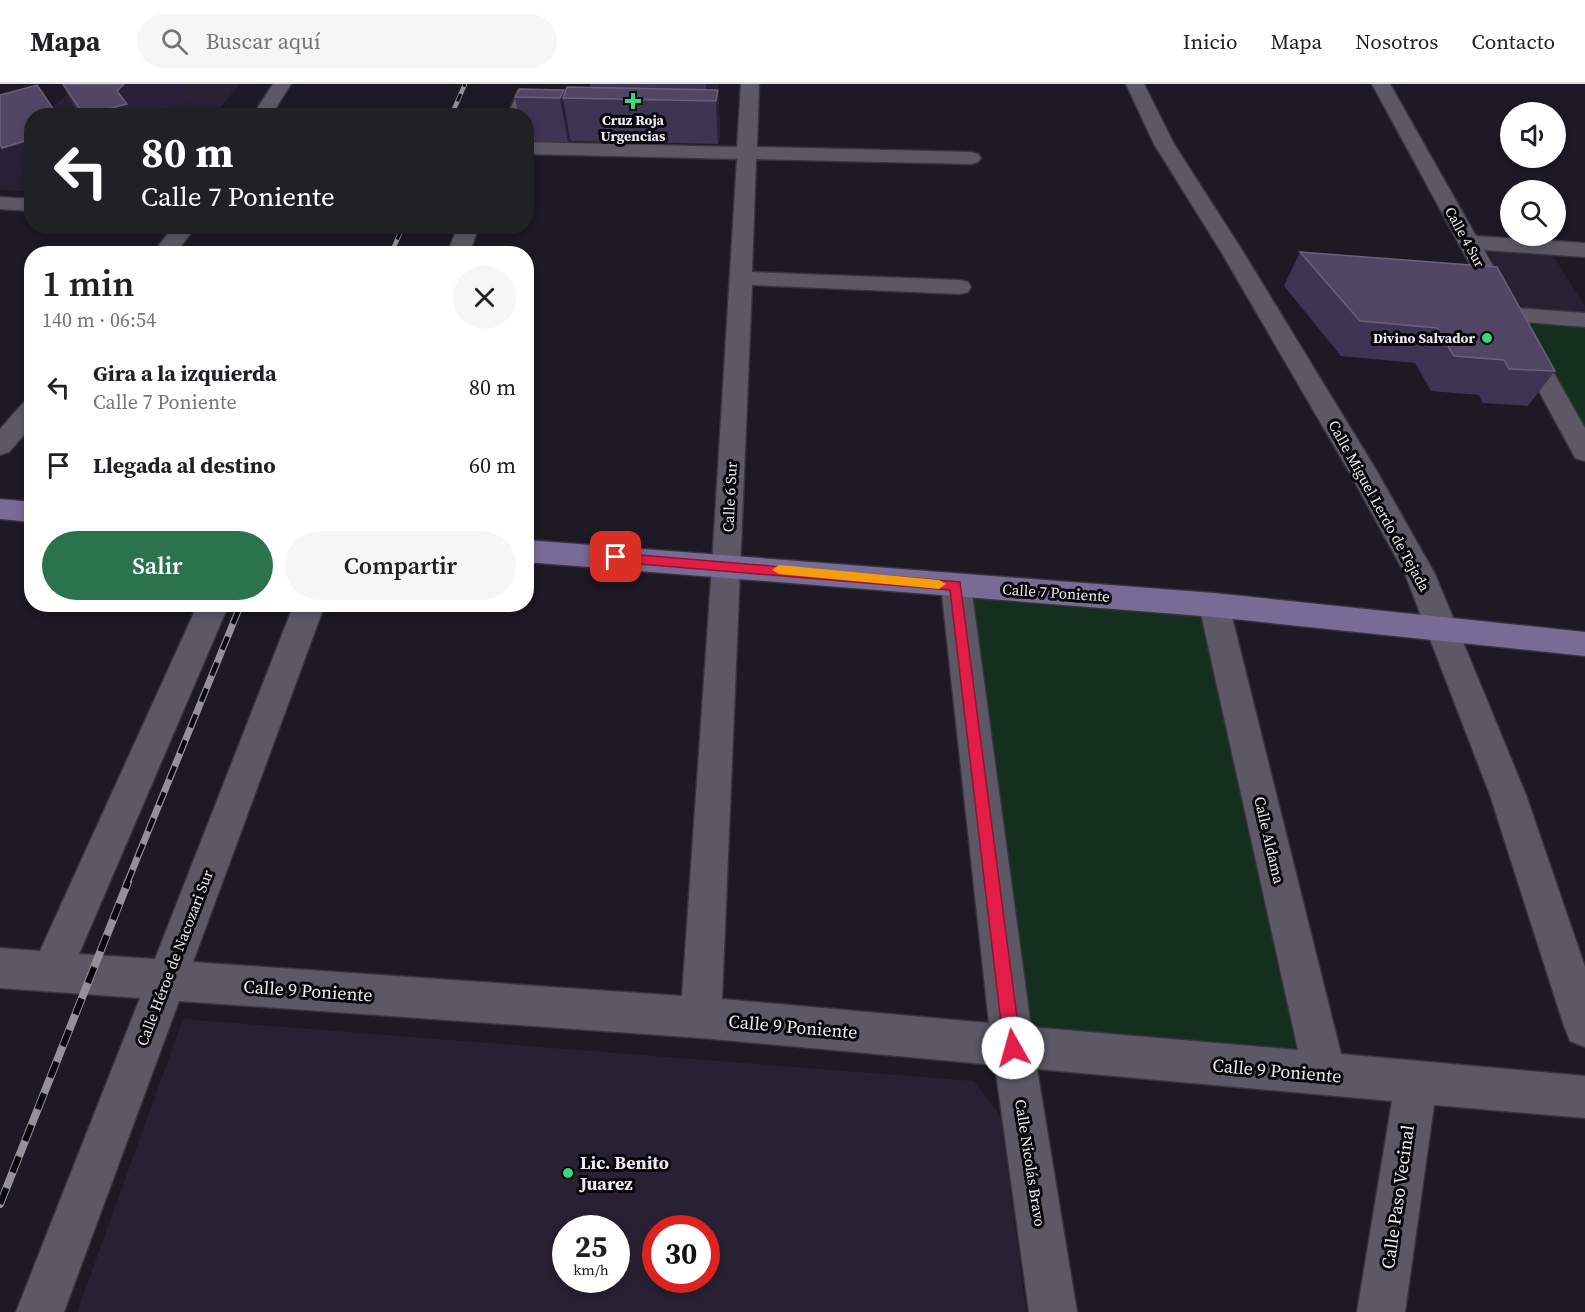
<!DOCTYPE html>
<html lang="es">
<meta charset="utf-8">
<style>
body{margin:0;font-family:"Source Serif 4",serif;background:#f6f6f6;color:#202124;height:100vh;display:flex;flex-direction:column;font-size:22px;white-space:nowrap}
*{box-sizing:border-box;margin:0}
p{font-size:20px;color:#757577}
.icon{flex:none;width:33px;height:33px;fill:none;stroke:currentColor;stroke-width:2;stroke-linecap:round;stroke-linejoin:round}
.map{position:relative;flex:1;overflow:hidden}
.sheet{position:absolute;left:24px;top:162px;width:510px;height:366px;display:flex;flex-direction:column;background:#fff;border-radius:24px;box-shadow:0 3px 9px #0003}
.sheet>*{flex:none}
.banner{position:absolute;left:24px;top:24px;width:510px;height:126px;border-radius:24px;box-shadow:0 3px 9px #0003;background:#202124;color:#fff;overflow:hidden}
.buttons{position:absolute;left:1500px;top:18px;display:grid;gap:12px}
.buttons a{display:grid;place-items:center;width:66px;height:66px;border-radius:50%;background:#fff;box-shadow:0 3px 9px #0003;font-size:30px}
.speed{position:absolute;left:552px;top:1131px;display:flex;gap:12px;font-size:30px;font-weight:700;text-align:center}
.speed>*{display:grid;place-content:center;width:78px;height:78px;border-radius:50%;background:#fff;box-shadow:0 3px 9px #0003;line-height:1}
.speed small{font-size:15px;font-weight:400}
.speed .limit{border:9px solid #d22;background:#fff;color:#111}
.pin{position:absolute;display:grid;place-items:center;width:51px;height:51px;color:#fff;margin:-26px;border-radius:12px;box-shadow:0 3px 9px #0006}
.me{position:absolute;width:66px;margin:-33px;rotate:353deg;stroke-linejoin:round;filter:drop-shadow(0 0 4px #0008)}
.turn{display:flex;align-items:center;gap:21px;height:126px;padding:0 18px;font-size:27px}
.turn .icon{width:78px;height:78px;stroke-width:2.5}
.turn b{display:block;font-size:42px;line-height:51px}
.round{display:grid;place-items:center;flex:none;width:63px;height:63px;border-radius:32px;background:#f6f6f6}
.head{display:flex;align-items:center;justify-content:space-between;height:102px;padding:0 18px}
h1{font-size:36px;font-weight:600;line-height:45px}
.cta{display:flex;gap:12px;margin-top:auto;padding:12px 18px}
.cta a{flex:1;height:69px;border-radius:36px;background:#2b734d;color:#fff;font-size:24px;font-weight:600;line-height:69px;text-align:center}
.cta a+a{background:#f6f6f6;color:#202124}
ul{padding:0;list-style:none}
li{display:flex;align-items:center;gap:18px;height:78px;padding:0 18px}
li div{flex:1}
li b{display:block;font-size:22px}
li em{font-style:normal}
header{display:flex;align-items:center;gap:36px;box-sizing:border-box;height:84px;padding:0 30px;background:#fff;border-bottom:2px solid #e0e0e0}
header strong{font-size:28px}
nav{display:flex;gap:33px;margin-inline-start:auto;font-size:21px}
.search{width:420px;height:54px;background:#f6f6f6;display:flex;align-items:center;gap:15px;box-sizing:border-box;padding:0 21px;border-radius:33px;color:#757577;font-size:22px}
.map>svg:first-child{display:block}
.built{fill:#272133;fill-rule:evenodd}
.green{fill:#152f1e}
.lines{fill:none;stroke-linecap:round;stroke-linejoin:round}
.minor-casing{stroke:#35333c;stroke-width:3}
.major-casing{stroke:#35333c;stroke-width:3}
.minor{fill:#5c5866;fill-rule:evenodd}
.major{fill:#786b96;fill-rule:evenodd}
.rail-far2-casing{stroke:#94919b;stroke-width:4.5}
.rail-far1-casing{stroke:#94919b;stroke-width:7}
.rail-casing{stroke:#94919b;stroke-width:8}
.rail-far2{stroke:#07060a;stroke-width:3;stroke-dasharray:8;stroke-linecap:butt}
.rail-far1{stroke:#07060a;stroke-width:4.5;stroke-dasharray:14;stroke-linecap:butt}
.rail{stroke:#07060a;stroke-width:6;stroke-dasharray:17;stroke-linecap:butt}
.wall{fill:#3e3453}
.shaded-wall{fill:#292139}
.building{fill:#514764;stroke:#69617b;stroke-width:1.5}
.route{fill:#e11d48;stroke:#92132f;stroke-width:1.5}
.slow{fill:#f59e0b}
.poi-dot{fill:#39d87f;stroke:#07060a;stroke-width:2}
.labels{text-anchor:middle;stroke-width:6;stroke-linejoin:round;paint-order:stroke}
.far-poi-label{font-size:14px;font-weight:bold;fill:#edebf3;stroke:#07060a}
.far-street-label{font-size:14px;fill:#edebf3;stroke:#07060a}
.street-label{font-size:15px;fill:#edebf3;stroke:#07060a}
.near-street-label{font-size:18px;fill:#edebf3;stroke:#07060a}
.near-poi-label{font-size:18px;font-weight:bold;fill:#edebf3;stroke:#07060a;text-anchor:start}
</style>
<header>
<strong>Mapa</strong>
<div class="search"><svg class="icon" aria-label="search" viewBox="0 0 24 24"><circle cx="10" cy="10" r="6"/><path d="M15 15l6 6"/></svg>Buscar aquí</div>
<nav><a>Inicio</a><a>Mapa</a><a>Nosotros</a><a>Contacto</a></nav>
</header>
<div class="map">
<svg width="1585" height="1228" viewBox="0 0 1585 1228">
<rect width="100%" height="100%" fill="#1d1925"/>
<g class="built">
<path d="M81,0h159l-26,31 -173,1z"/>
<path d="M31,39v69l-31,-2v-41z"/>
<path d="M1485,163l65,4 35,55v6l-66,-5z"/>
<path d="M183,935l791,62 27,36 25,195h-949zM616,1144v52h-50v-52zM706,1144v52h-50v-52z"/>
</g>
<g class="green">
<path d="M1519,236l66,4v108z"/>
<path d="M964,512l239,14 105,438 -279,-11z"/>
</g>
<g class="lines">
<defs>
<g id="minor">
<path d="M273,0h18l-20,32h-19z"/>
<path d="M741,0h18l-2,63 214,5 7,2 3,4 -3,4 -7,2 -215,-5 -4,113 208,8 8,2 3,5 -3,5 -8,2 -208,-9 -30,714 267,24 -48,-437 4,-8 11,-3 11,3 4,8 60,441 267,23 -99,-445 4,-8 11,-4 11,4 4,8 112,449 244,22v42l-151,-13 -29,207h-48l35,-211 -355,-32 40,243h-48l-34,-247 -294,-27 -522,-37 -115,311h-48l124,-314 -140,-10v-40l40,3 158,-347h31l-150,350 76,5 139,-355h31l-132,358 489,34 30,-431 25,-406 -211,-5v-12l211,5z"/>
<path d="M1126,0h18l30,60 68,106 133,218 60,106 91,221 59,172v80l-15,-6 -6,-15 -74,-231 -85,-221 -54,-99 -131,-225 -66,-106z"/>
<path d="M1372,0h18l86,152 109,7v14l-101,-7 33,58 68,5v14l-60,-5 60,106v33l-10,-3 -3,-6z"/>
<path d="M524,7l6,1 3,4 -8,20h-18l11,-24z"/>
<path d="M0,113l32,2v12l-32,-2z"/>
<path d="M174,142h22l-21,28h-23z"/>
<path d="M458,142h21l-10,28h-22z"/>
<path d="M32,317v25l-23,26 -9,3v-26l23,-26z"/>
</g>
<g id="major">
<path d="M0,415l32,3v20l-32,-3z"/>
<path d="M526,456l688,53 371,39v24l-371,-39 -688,-55z"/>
</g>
</defs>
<use href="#minor" class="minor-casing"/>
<use href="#major" class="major-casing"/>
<use href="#minor" class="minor"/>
<use href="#major" class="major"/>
<defs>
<g id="rail-far2">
<path d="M451,32l14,-32"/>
<path d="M391,170l12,-28"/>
</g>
<path id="rail-far1" d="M127,799l114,-279"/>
<path id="rail" d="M0,1120l128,-322"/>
</defs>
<use href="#rail-far2" class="rail-far2-casing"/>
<use href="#rail-far1" class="rail-far1-casing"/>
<use href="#rail" class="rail-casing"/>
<use href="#rail-far2" class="rail-far2"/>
<use href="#rail-far1" class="rail-far1"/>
<use href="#rail" class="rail"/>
</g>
<g class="wall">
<path d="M62,0h127l-7,2 6,13 -17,4 -13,13h-78z"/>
<path d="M590,0h128l-1,6h1l2,44 -2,10 -147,-3 -1,-3 -2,4 -42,-1v-25h-7l-4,-19 49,-7 1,3 25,-5z"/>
<path d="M1300,168l255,119 -27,35 -45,-3 -4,-8 -48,-4 -16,-28 -74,-7 -57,-70z"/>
</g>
<g class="shaded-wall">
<path d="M124,0h65l-7,2 6,13 -17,4 -13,13 -74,-1z"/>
<path d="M706,0h12l-4,17h-7z"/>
<path d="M564,6l1,8h-2l7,40 -2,4 -8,-44z"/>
<path d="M718,6l2,44 -2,10 -2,-43z"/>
<path d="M32,55v53h-1l-29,-44z"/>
<path d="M0,63l11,17 7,13 -18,5z"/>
</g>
<g class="building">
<path d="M63,0h61l-7,7 10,13 -43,11z"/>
<path d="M37,1l21,31h-26v23l-30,9 -2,-4v-49z"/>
<path d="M567,3l151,3 -2,11 -153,-3z"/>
<path d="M519,5l45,1 -4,8 -45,-1z"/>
<path d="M1300,168l197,15 58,104 -46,-2 -5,-9 -50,-4 -17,-28 -77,-7z"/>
</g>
<path class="route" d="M616,469l344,29 61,466 -2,6 -6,3 -6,-3 -3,-6 -54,-458 -334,-28 -7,-5z"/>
<path class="slow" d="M779,481l160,15 7,4 -7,5 -160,-15 -7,-4z"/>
<g class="poi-dot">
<path d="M630 8h6v6h6v6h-6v6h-6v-6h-6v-6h6z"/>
<circle cx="1487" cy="254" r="6"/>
<circle cx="568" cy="1089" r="6"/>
</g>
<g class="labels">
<g class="far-poi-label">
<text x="633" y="41">Cruz Roja<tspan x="633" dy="16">Urgencias</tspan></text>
<text x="1475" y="259" text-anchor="end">Divino Salvador</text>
</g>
<g class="far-street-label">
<text transform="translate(1465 153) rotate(61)" y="5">Calle 4 Sur</text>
</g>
<g class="street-label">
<text transform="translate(730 413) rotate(-87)" y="5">Calle 6 Sur</text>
<text transform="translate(1379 422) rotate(61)" y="5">Calle Miguel Lerdo de Tejada</text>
<text transform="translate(1056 509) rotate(4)" y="5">Calle 7 Poniente</text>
<text transform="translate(1269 756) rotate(77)" y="5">Calle Aldama</text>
<text transform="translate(175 874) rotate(-69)" y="5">Calle Héroe de Nacozari Sur</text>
<text transform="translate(1030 1079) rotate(81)" y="5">Calle Nicolás Bravo</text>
</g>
<g class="near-street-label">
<text transform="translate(308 907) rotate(4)" y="6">Calle 9 Poniente</text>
<text transform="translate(793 943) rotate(5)" y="6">Calle 9 Poniente</text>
<text transform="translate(1277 987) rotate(5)" y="6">Calle 9 Poniente</text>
<text transform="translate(1398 1113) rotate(-82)" y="6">Calle Paso Vecinal</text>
</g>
<g class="near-poi-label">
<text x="580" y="1085">Lic. Benito<tspan x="580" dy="21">Juarez</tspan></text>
</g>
</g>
</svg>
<div class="buttons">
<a><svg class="icon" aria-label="sound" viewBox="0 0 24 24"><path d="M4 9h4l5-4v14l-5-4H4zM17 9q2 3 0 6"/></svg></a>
<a><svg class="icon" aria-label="search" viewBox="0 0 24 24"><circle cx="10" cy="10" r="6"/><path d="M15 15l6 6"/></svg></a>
</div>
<div class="speed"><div>25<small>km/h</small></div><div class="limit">30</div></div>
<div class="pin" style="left:616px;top:473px;background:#d93025"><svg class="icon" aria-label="arrive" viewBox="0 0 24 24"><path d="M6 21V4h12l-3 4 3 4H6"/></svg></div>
<svg class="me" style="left:1013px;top:964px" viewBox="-20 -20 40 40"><circle r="19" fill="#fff"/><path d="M0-13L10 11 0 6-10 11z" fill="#e11d48"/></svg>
<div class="banner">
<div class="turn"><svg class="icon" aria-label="left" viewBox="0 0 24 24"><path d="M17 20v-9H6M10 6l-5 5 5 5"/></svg><div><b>80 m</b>Calle 7 Poniente</div></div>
</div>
<section class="sheet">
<div class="head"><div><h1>1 min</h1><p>140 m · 06:54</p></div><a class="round"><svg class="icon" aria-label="close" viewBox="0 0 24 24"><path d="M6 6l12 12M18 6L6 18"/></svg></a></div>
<ul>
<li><svg class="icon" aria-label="left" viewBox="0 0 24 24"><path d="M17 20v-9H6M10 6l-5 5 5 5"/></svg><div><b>Gira a la izquierda</b><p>Calle 7 Poniente</p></div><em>80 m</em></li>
<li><svg class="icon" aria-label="arrive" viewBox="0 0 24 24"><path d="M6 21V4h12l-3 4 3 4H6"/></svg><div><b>Llegada al destino</b></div><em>60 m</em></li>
</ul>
<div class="cta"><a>Salir</a><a>Compartir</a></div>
</section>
</div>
